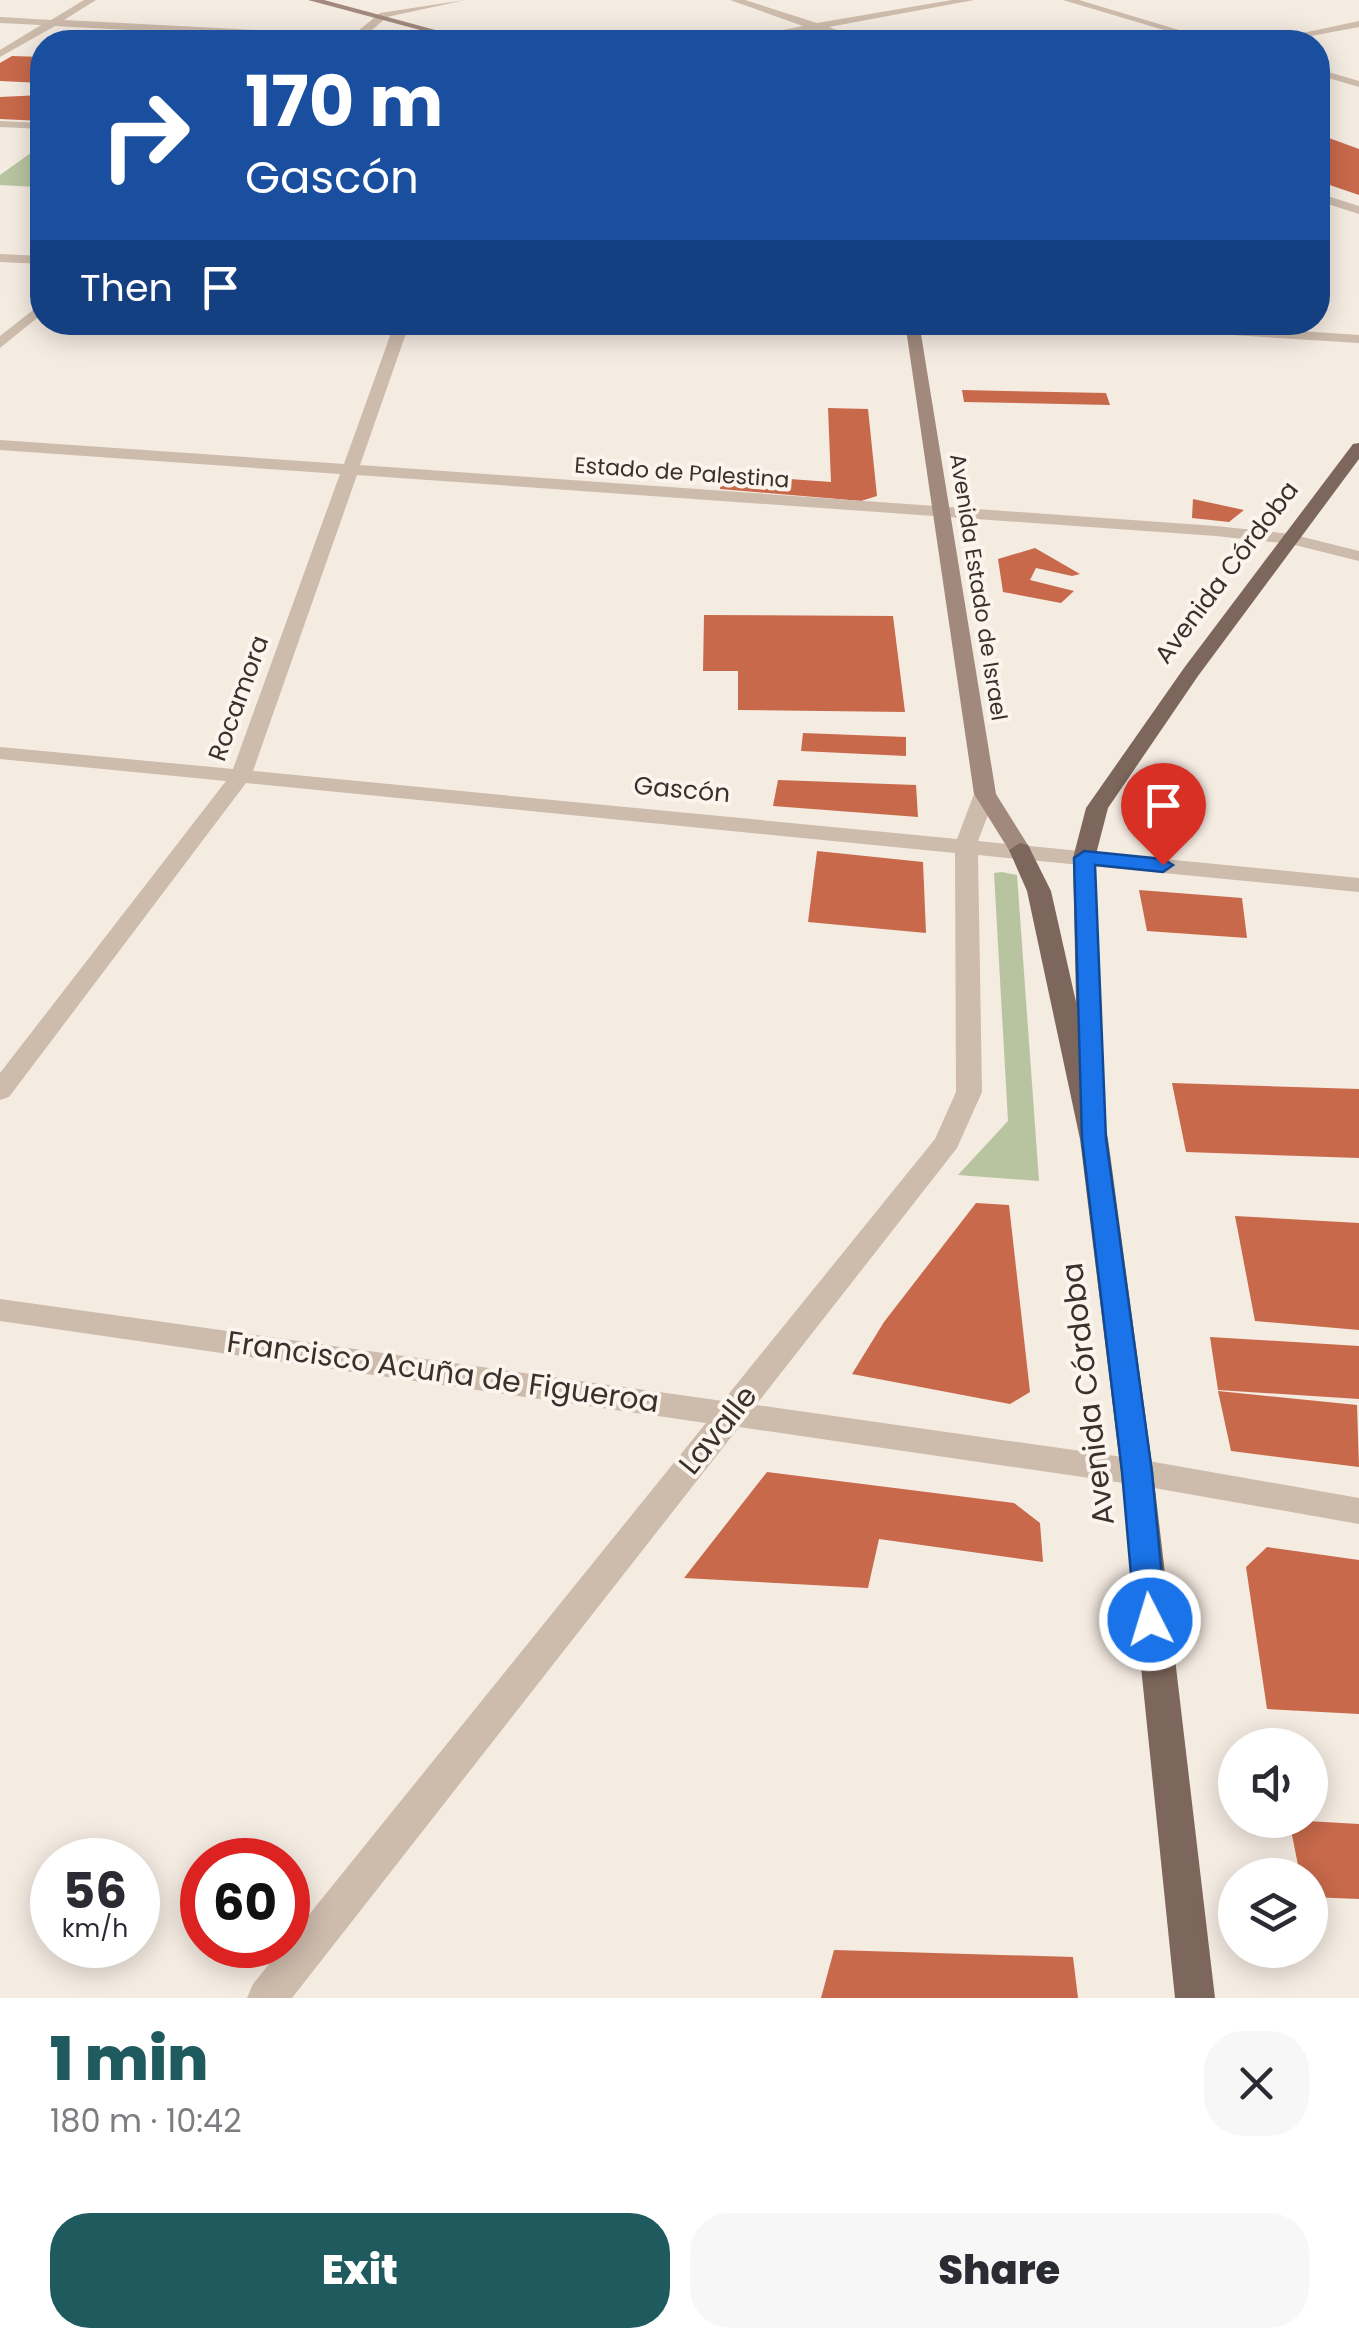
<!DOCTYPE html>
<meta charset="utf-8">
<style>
body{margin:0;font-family:Poppins,sans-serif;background:#f7f7f7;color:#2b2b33;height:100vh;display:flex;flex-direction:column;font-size:38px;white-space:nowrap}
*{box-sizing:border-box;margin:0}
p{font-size:32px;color:#7c7c81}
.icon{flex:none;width:55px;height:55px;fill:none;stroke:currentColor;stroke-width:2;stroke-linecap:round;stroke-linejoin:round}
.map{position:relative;height:1998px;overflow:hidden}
.side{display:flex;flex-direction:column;background:#fff;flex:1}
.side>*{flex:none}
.top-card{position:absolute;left:30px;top:30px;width:1300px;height:305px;border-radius:40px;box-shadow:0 5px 25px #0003;background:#1a4fa0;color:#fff;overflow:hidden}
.buttons{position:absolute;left:1218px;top:1728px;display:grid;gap:20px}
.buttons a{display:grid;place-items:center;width:110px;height:110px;border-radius:50%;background:#fff;box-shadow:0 5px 25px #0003;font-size:50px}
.speed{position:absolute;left:30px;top:1838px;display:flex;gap:20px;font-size:50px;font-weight:700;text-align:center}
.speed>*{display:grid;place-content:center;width:130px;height:130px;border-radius:50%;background:#fff;box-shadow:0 5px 25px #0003;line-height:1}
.speed small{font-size:25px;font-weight:400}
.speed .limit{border:15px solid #d22;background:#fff;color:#111}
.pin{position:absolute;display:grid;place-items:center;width:85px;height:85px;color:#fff;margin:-102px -42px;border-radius:50% 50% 50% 0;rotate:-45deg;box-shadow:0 0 10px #0007}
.pin .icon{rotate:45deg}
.me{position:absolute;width:110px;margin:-55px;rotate:355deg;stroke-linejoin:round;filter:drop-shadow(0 0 8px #0008)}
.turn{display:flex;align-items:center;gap:35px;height:210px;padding:0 50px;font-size:45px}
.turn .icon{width:130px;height:130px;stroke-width:2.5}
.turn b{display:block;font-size:70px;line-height:85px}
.then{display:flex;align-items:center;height:95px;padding:0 50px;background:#0003;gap:20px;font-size:38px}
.round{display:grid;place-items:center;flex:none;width:105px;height:105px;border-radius:40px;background:#f7f7f7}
.summary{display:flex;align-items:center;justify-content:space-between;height:170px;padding:0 50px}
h1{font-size:60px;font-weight:800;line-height:75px;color:#1f5a5e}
.button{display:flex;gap:20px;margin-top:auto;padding:20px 50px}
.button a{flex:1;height:115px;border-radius:40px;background:#1f5a5e;color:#fff;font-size:40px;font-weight:800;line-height:115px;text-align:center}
.button a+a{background:#f7f7f7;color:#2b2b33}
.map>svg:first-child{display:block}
.green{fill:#b8c4a0}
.building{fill:#c8694b}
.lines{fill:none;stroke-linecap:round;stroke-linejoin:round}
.street{fill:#cdbbac;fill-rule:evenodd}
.secondary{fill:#a18a7d;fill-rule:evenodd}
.primary{fill:#7d675c;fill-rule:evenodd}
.route{fill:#1a73e8;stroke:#114b97;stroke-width:2.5}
.labels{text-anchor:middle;stroke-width:8;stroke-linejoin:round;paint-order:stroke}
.far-street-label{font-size:22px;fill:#3b302b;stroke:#fbf5ee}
.street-label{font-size:25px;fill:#3b302b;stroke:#fbf5ee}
.near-street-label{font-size:30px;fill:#3b302b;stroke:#fbf5ee}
</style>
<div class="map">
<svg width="1359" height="1998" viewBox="0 0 1359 1998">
<rect width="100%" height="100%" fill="#f4ebe1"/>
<g class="green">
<path d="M42,145v36l-6,6 -36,-2v-10z"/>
<path d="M1002,872l15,3 22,306 -81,-6 50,-54 -14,-248z"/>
</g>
<g class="building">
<path d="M12,56l30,1v26l-42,-2v-18z"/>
<path d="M42,95v26l-42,-2v-22z"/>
<path d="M1318,134l41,15v46l-41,-14z"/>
<path d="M962,390l144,3 4,12 -146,-3z"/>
<path d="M828,408l40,1 9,87 -16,5 -141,-12 1,-15 110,8z"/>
<path d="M1193,499l51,11 -15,12 -37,-4z"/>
<path d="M1035,548l45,26 -8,2 -36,-8 -6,12 44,11 -13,12 -58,-11 -5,-33z"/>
<path d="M704,615l189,1 12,96 -167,-2v-39h-35z"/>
<path d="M803,733l103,4v19l-105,-5z"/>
<path d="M778,780l138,5 2,32 -145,-11z"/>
<path d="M817,851l106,11 3,71 -118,-11z"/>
<path d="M1139,890l103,8 5,40 -100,-7z"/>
<path d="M1172,1083l187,6v69l-173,-6z"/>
<path d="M976,1203l33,2 21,187 -20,12 -158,-30 32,-52z"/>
<path d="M1235,1216l124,7v107l-104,-9z"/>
<path d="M1210,1337l149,9v53l-141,-9z"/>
<path d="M1218,1391l139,14 2,62 -128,-16z"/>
<path d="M767,1472l247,31 26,20 3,39 -164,-23 -11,49 -184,-10z"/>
<path d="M1267,1547l92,13v154l-92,-5 -21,-142z"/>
<path d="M1289,1820l70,4v75l-49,-2v-22h-10z"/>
<path d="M834,1950l239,7 5,41h-257z"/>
</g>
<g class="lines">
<g class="street">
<path d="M84,0h12l-32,20 289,15 27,-22 85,-13 -78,17 -22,19 70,6h-89l-291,-16 -55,31v-7l41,-25 -41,-2v-6l51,3z"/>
<path d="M730,0h15l72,23 135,-23h22l-145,27 39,15h-14l-39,-12 -93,12 81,-16z"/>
<path d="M1063,0h16l140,42h-15z"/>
<path d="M1359,21v6l-80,15h-19z"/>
<path d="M1318,69l41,12v6l-41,-12z"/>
<path d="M0,121l42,2v6l-42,-2z"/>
<path d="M1318,193l41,13v8l-41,-13z"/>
<path d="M0,254l42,2v8l-42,-2z"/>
<path d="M42,303v11l-42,34v-12z"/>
<path d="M395,322h15l-50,143 856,61 75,8 68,17v10l-68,-17 -75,-8 -859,-61 -104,296 704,68 17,-45 11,-7 11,7 -18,47 381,37v14l-381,-37 4,237 -25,56 -201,257 381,54 222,39v26l-222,-39 -398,-58 -447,571h-45l6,-14 453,-561 -706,-102v-22l723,102 212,-262 21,-47 -1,-239 -709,-70 -237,314 -9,3v-27l226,-292 -226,-22v-12l233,22 107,-295 -340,-24v-10l344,24z"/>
<path d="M1082,322h85l192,13v8l-270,-17z"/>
</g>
<g class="secondary">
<path d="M308,0h16l156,42h-15z"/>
<path d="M905,322h14l77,472 35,56 -11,7 -8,-2 -38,-61z"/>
</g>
<path class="primary" d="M1359,443v16l-161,217 -90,132 -13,50 9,216 -10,8 14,57 45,333 62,526h-40l-54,-526 -41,-333 -53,-248 -18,-41 11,-7 8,2 23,46 25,111 -3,-144 13,-50 98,-140 169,-224z"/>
</g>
<path class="route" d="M1084,851l79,8 10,6 -10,7 -68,-7 11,274 46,333 14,148 -4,9 -12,4 -11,-4 -4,-9 -13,-148 -40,-333 -8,-281z"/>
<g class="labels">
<g class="far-street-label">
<text transform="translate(682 472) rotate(4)" y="8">Estado de Palestina</text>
<text transform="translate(979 587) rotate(81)" y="8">Avenida Estado de Israel</text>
</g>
<g class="street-label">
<text transform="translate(1226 572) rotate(-53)" y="9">Avenida Córdoba</text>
<text transform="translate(238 698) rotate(-70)" y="9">Rocamora</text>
<text transform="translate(682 789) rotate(5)" y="9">Gascón</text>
</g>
<g class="near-street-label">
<text transform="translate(443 1372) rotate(8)" y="10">Francisco Acuña de Figueroa</text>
<text transform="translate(1088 1394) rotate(-97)" y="10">Avenida Córdoba</text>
<text transform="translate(718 1430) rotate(-51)" y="10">Lavalle</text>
</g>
</g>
</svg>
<div class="buttons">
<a><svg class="icon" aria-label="sound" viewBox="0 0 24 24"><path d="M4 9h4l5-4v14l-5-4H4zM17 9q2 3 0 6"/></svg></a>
<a><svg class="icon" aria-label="layers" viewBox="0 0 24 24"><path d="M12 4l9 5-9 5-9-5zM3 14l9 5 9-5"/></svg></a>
</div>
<div class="speed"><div>56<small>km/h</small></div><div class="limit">60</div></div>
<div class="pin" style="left:1163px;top:865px;background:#d93025"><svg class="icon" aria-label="arrive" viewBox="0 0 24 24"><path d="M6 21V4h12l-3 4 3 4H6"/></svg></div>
<svg class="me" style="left:1150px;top:1620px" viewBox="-20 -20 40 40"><circle r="17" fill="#1a73e8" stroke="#fff" stroke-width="3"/><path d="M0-11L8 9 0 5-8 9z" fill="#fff"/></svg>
<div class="top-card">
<div class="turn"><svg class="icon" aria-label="right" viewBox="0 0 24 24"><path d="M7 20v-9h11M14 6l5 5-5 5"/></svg><div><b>170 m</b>Gascón</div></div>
<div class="then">Then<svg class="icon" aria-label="arrive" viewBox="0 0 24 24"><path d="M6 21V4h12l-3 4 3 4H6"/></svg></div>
</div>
</div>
<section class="side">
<div class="summary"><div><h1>1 min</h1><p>180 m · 10:42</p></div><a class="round"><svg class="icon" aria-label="close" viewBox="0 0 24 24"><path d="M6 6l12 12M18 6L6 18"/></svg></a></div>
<div class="button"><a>Exit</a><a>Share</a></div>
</section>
